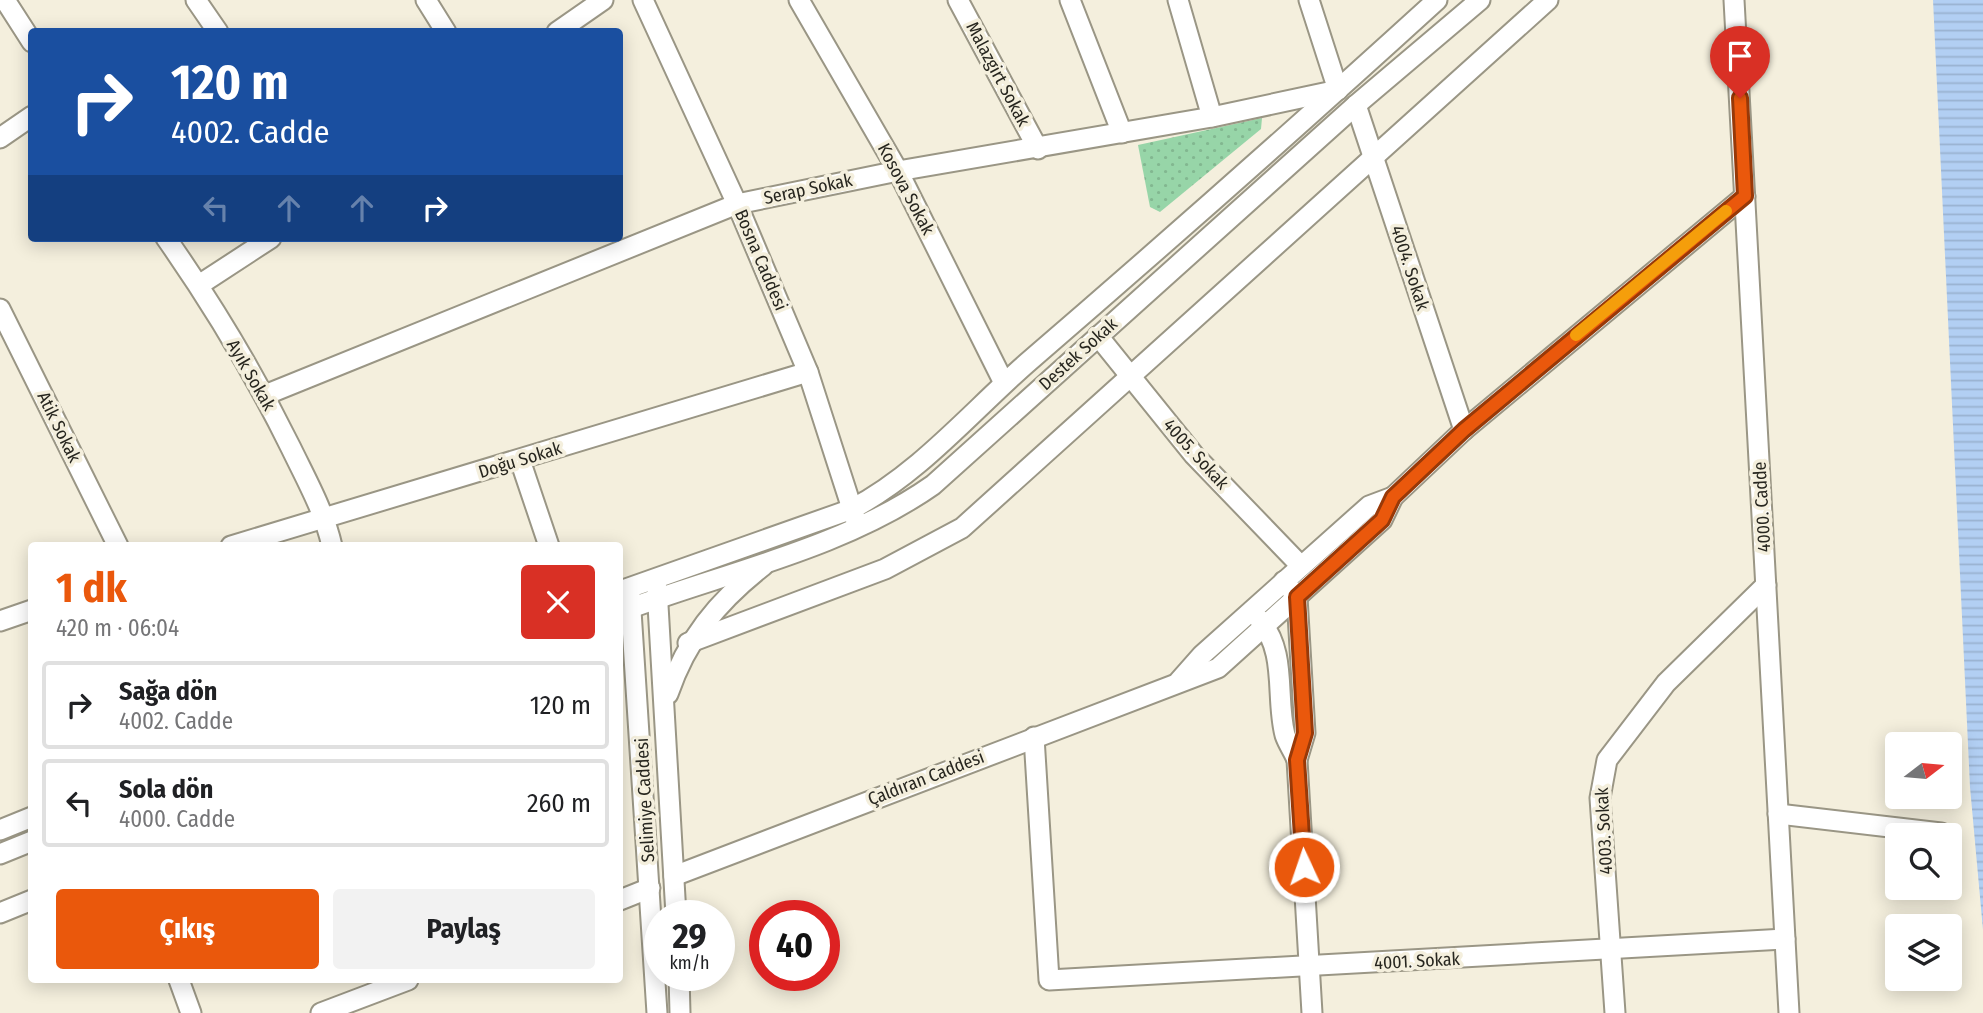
<!DOCTYPE html>
<html lang="tr">
<meta charset="utf-8">
<style>
body{margin:0;font-family:"Fira Sans Condensed",sans-serif;background:#f2f2f2;color:#202124;height:100vh;display:flex;flex-direction:column;font-size:26px;white-space:nowrap}
*{box-sizing:border-box;margin:0}
p{font-size:23px;color:#757577}
.icon{flex:none;width:38px;height:38px;fill:none;stroke:currentColor;stroke-width:2;stroke-linecap:round;stroke-linejoin:round}
.map{position:relative;flex:1;overflow:hidden}
.details{position:absolute;left:28px;top:542px;width:595px;height:441px;display:flex;flex-direction:column;background:#fff;border-radius:7px;box-shadow:0 4px 18px #0003}
.details>*{flex:none}
.hud{position:absolute;left:28px;top:28px;width:595px;height:214px;border-radius:7px;box-shadow:0 4px 18px #0003;background:#1a4fa0;color:#fff;overflow:hidden}
.needle{width:46px;rotate:74deg}
.tools{position:absolute;left:1885px;top:732px;display:grid;gap:14px}
.tools a{display:grid;place-items:center;width:77px;height:77px;border-radius:7px;background:#fff;box-shadow:0 4px 18px #0003;font-size:35px}
.speed{position:absolute;left:644px;top:900px;display:flex;gap:14px;font-size:35px;font-weight:700;text-align:center}
.speed>*{display:grid;place-content:center;width:91px;height:91px;border-radius:50%;background:#fff;box-shadow:0 4px 18px #0003;line-height:1}
.speed small{font-size:18px;font-weight:400}
.speed .limit{border:10px solid #d22;background:#fff;color:#111}
.pin{position:absolute;display:grid;place-items:center;width:60px;height:60px;color:#fff;margin:-72px -30px;border-radius:50% 50% 50% 0;rotate:-45deg;box-shadow:0 0 7px #0007}
.pin .icon{rotate:45deg}
.me{position:absolute;width:77px;margin:-38px;rotate:357deg;stroke-linejoin:round;filter:drop-shadow(0 0 5px #0008)}
.turn{display:flex;align-items:center;gap:24px;height:147px;padding:0 28px;font-size:32px}
.turn .icon{width:91px;height:91px;stroke-width:2.5}
.turn b{display:block;font-size:49px;line-height:60px}
.lanes{display:flex;align-items:center;height:66px;padding:0 28px;background:#0003;justify-content:center;gap:35px;direction:ltr}
.lanes .off{opacity:.35}
.round{display:grid;place-items:center;flex:none;width:74px;height:74px;border-radius:7px;background:#f2f2f2}
.summary{display:flex;align-items:center;justify-content:space-between;height:119px;padding:0 28px}
h1{font-size:42px;font-weight:700;line-height:52px;color:#ea580c}
.button{display:flex;gap:14px;margin-top:auto;padding:14px 28px}
.button a{flex:1;height:80px;border-radius:7px;background:#ea580c;color:#fff;font-size:28px;font-weight:700;line-height:80px;text-align:center}
.button a+a{background:#f2f2f2;color:#202124}
ul{padding:0;list-style:none}
li{display:flex;align-items:center;gap:21px;height:88px;margin:0 14px 10px;padding:0 14px;border:4px solid #e0e0e0;border-radius:7px}
li div{flex:1}
li b{display:block;font-size:26px}
li em{font-style:normal}
.map>svg:first-child{display:block}
.park{fill:url(#park-dots)}
.water{fill:url(#water-rules)}
.lines{fill:none;stroke-linecap:round;stroke-linejoin:round}
.minor-casing{stroke:#9a9685;stroke-width:23}
.minor{stroke:#fff;stroke-width:19}
.route-casing{stroke:#983908;stroke-width:18}
.route{stroke:#ea580c;stroke-width:12}
.slow{stroke:#f59e0b;stroke-width:12}
.labels{text-anchor:middle;stroke-width:7;stroke-linejoin:round;paint-order:stroke}
.street-label{font-size:18px;fill:#27261f;stroke:#f4efdd}
</style>
<div class="map">
<svg width="1983" height="1013" viewBox="0 0 1983 1013">
<defs>
<pattern id="park-dots" width="8" height="8" patternUnits="userSpaceOnUse" patternTransform="scale(1.75)"><rect width="8" height="8" fill="#97d5a8"/><path d="M2 2h.1M6 6h.1" fill="none" stroke="#82b790" stroke-width="1.8" stroke-linecap="round"/></pattern>
<pattern id="water-rules" width="6" height="5" patternUnits="userSpaceOnUse" patternTransform="scale(1.75)"><rect width="6" height="5" fill="#b2cff3"/><path d="M0 2.5h6" fill="none" stroke="#99b2d0"/></pattern>
</defs>
<rect width="100%" height="100%" fill="#f4efdd"/>
<path class="park" d="M1262,118l-1,11 -101,83 -10,-5 -12,-62z"/>
<path class="water" d="M1933,0h50v930l-13,-143z"/>
<g class="lines">
<defs>
<g id="minor">
<path d="M5,0l27,42"/>
<path d="M196,0l22,32"/>
<path d="M426,0l20,32"/>
<path d="M643,0l94,204 71,168 48,149"/>
<path d="M799,0l99,171 106,212"/>
<path d="M958,0l80,149"/>
<path d="M1070,0l52,133"/>
<path d="M1178,0l34,117"/>
<path d="M1734,0l55,1013"/>
<path d="M557,32l46,-32"/>
<path d="M1356,105l108,325"/>
<path d="M0,138l32,-22"/>
<path d="M166,238c47,67 89,137 125,210 16,33 33,63 41,98"/>
<path d="M199,285l72,-47"/>
<path d="M0,309l118,237"/>
<path d="M1098,336l96,119 107,111"/>
<path d="M265,395l472,-191 161,-33 314,-54 126,-27 -29,-90"/>
<path d="M520,460l29,86"/>
<path d="M231,546l577,-174"/>
<path d="M1284,581l13,16 8,136 -8,27 15,253"/>
<path d="M657,588l19,327"/>
<path d="M620,591l232,-82c68,-36 118,-96 175,-146 138,-119 275,-240 410,-363"/>
<path d="M630,595l27,418"/>
<path d="M620,612c103,-39 222,-63 313,-127l423,-380 124,-105"/>
<path d="M1259,619c29,34 16,77 26,116 3,9 9,17 12,25"/>
<path d="M0,621l32,-11"/>
<path d="M688,643l197,-74 77,-41 586,-528"/>
<path d="M1179,681l23,-26 167,-149 24,-9"/>
<path d="M668,694c19,-55 49,-92 95,-128"/>
<path d="M1034,737l15,243 736,-41"/>
<path d="M1778,814l163,19"/>
<path d="M0,830l32,-13"/>
<path d="M0,854l32,-13"/>
<path d="M674,876l544,-208 164,-148 11,-23 71,-67 281,-234"/>
<path d="M620,900l30,-12"/>
<path d="M0,913l32,-13"/>
<path d="M679,975l1,38"/>
<path d="M179,980l12,33"/>
<path d="M321,1013l87,-33"/>
<path d="M1615,1013l-15,-215 7,-38 59,-77 100,-98"/>
</g>
</defs>
<use href="#minor" class="minor-casing"/>
<use href="#minor" class="minor"/>
</g>
<g class="lines">
<defs>
<path id="route" d="M1304,867l-7,-107 8,-27 -8,-136 85,-77 11,-23 71,-67 281,-234 -5,-98"/>
</defs>
<use href="#route" class="route-casing"/>
<use href="#route" class="route"/>
<path class="slow" d="M1576,335l150,-124"/>
</g>
<g class="labels">
<g class="street-label">
<text transform="translate(998 74) rotate(62)" y="6">Malazgirt Sokak</text>
<text transform="translate(808 189) rotate(-12)" y="6">Serap Sokak</text>
<text transform="translate(906 189) rotate(62)" y="6">Kosova Sokak</text>
<text transform="translate(761 260) rotate(67)" y="6">Bosna Caddesi</text>
<text transform="translate(1410 268) rotate(72)" y="6">4004. Sokak</text>
<text transform="translate(1078 354) rotate(-42)" y="6">Destek Sokak</text>
<text transform="translate(251 375) rotate(60)" y="6">Ayık Sokak</text>
<text transform="translate(59 427) rotate(64)" y="6">Atik Sokak</text>
<text transform="translate(1196 454) rotate(48)" y="6">4005. Sokak</text>
<text transform="translate(520 460) rotate(-17)" y="6">Doğu Sokak</text>
<text transform="translate(1762 507) rotate(-93)" y="6">4000. Cadde</text>
<text transform="translate(926 778) rotate(-21)" y="6">Çaldıran Caddesi</text>
<text transform="translate(645 800) rotate(-93)" y="6">Selimiye Caddesi</text>
<text transform="translate(1604 831) rotate(-93)" y="6">4003. Sokak</text>
<text transform="translate(1417 961) rotate(-3)" y="6">4001. Sokak</text>
</g>
</g>
</svg>
<div class="tools">
<a><svg class="needle" viewBox="-14 -14 28 28"><path d="M0-13l5 13h-10z" fill="#e53935"/><path d="M0 13l5-13h-10z" fill="#757577"/></svg></a>
<a><svg class="icon" aria-label="search" viewBox="0 0 24 24"><circle cx="10" cy="10" r="6"/><path d="M15 15l6 6"/></svg></a>
<a><svg class="icon" aria-label="layers" viewBox="0 0 24 24"><path d="M12 4l9 5-9 5-9-5zM3 14l9 5 9-5"/></svg></a>
</div>
<div class="speed"><div>29<small>km/h</small></div><div class="limit">40</div></div>
<div class="pin" style="left:1740px;top:98px;background:#d93025"><svg class="icon" aria-label="arrive" viewBox="0 0 24 24"><path d="M6 21V4h12l-3 4 3 4H6"/></svg></div>
<svg class="me" style="left:1304px;top:867px" viewBox="-20 -20 40 40"><circle r="17" fill="#ea580c" stroke="#fff" stroke-width="3"/><path d="M0-11L8 9 0 5-8 9z" fill="#fff"/></svg>
<div class="hud">
<div class="turn"><svg class="icon" aria-label="right" viewBox="0 0 24 24"><path d="M7 20v-9h11M14 6l5 5-5 5"/></svg><div><b>120 m</b>4002. Cadde</div></div>
<div class="lanes"><svg class="icon off" aria-label="left" viewBox="0 0 24 24"><path d="M17 20v-9H6M10 6l-5 5 5 5"/></svg><svg class="icon off" aria-label="ahead" viewBox="0 0 24 24"><path d="M12 20V5M6 11l6-6 6 6"/></svg><svg class="icon off" aria-label="ahead" viewBox="0 0 24 24"><path d="M12 20V5M6 11l6-6 6 6"/></svg><svg class="icon" aria-label="right" viewBox="0 0 24 24"><path d="M7 20v-9h11M14 6l5 5-5 5"/></svg></div>
</div>
<section class="details">
<div class="summary"><div><h1>1 dk</h1><p>420 m · 06:04</p></div><a class="round" style="background:#d93025;color:#fff"><svg class="icon" aria-label="close" viewBox="0 0 24 24"><path d="M6 6l12 12M18 6L6 18"/></svg></a></div>
<ul>
<li><svg class="icon" aria-label="right" viewBox="0 0 24 24"><path d="M7 20v-9h11M14 6l5 5-5 5"/></svg><div><b>Sağa dön</b><p>4002. Cadde</p></div><em>120 m</em></li>
<li><svg class="icon" aria-label="left" viewBox="0 0 24 24"><path d="M17 20v-9H6M10 6l-5 5 5 5"/></svg><div><b>Sola dön</b><p>4000. Cadde</p></div><em>260 m</em></li>
</ul>
<div class="button"><a>Çıkış</a><a>Paylaş</a></div>
</section>
</div>
